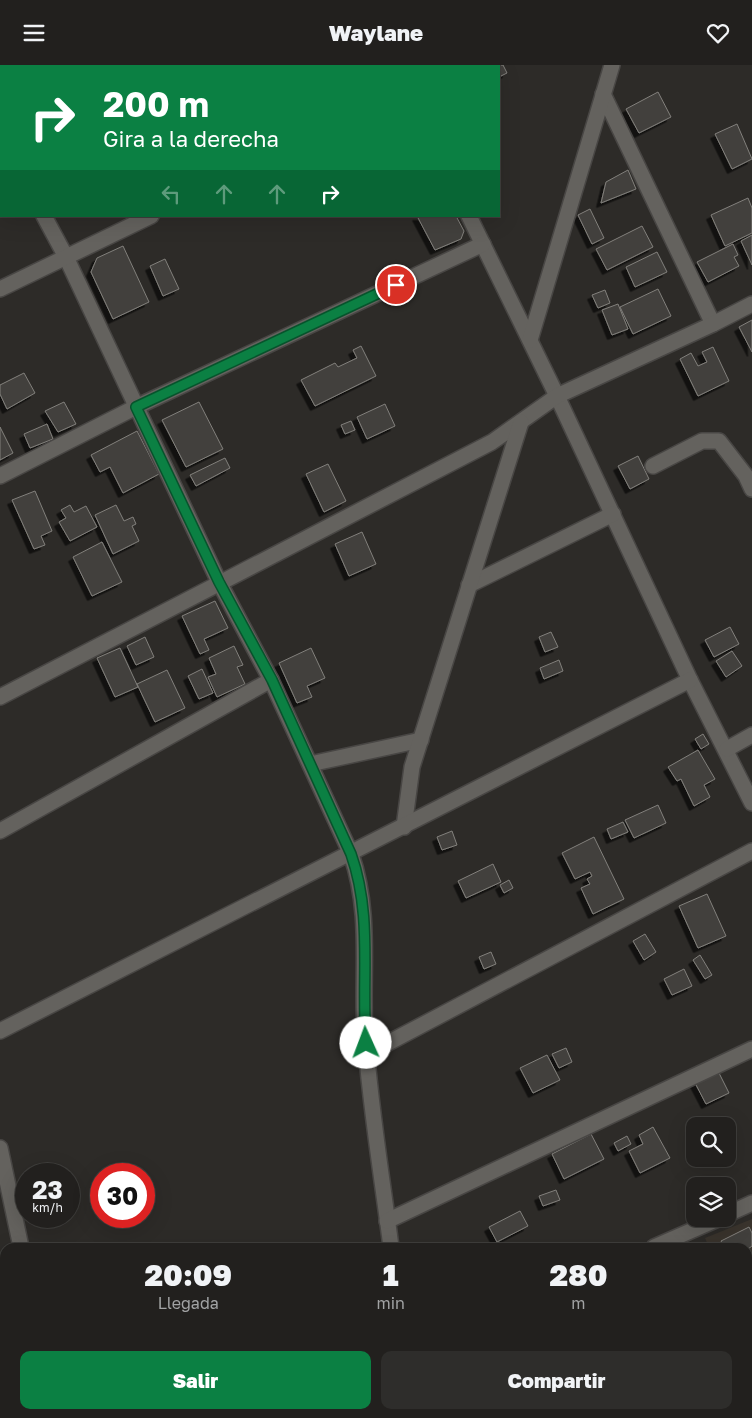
<!DOCTYPE html>
<html lang="es">
<style>
body{margin:0;font-family:"Golos Text",sans-serif;background:#2e2d2b;color:#f1f3f6;height:100vh;display:flex;flex-direction:column;font-size:19px;white-space:nowrap}
*{box-sizing:border-box;margin:0}
p{font-size:16px;color:#a2a3a4}
.icon{flex:none;width:28px;height:28px;fill:none;stroke:currentColor;stroke-width:2;stroke-linecap:round;stroke-linejoin:round}
.map{position:relative;flex:1;overflow:hidden}
.drawer{position:absolute;left:0px;top:1178px;width:752px;height:176px;display:flex;flex-direction:column;background:#22201e;border-radius:15px 15px 0 0;box-shadow:0 5px 20px #0002,0 0 0 1px #3f3e3c}
.drawer>*{flex:none}
.guide{position:absolute;left:0px;top:0px;width:500px;height:152px;box-shadow:0 5px 20px #0002,0 0 0 1px #3f3e3c;background:#0b8043;color:#fff;overflow:hidden}
.controls{position:absolute;left:686px;top:1052px;display:grid;gap:10px}
.controls a{display:grid;place-items:center;width:50px;height:50px;border-radius:10px;background:#22201e;box-shadow:0 5px 20px #0002,0 0 0 1px #3f3e3c;font-size:25px}
.speed{position:absolute;left:15px;top:1098px;display:flex;gap:10px;font-size:25px;font-weight:700;text-align:center}
.speed>*{display:grid;place-content:center;width:65px;height:65px;border-radius:50%;background:#22201e;box-shadow:0 5px 20px #0002,0 0 0 1px #3f3e3c;line-height:1}
.speed small{font-size:12px;font-weight:400}
.speed .limit{border:8px solid #d22;background:#fff;color:#111}
.pin{position:absolute;display:grid;place-items:center;width:42px;height:42px;color:#fff;margin:-21px;border:2px solid #fff;border-radius:50%;box-shadow:0 1px 5px #0007}
.me{position:absolute;width:55px;margin:-28px;rotate:358deg;stroke-linejoin:round;filter:drop-shadow(0 0 4px #0008)}
.turn{display:flex;align-items:center;gap:18px;height:105px;padding:0 20px;font-size:22px}
.turn .icon{width:65px;height:65px;stroke-width:2.5}
.turn b{display:block;font-size:35px;line-height:42px}
.lanes{display:flex;align-items:center;height:48px;padding:0 20px;background:#0003;justify-content:center;gap:25px;direction:ltr}
.lanes .off{opacity:.35}
.eta{display:flex;justify-content:space-evenly;align-items:center;height:85px;text-align:center}
.eta b{font-size:30px;font-weight:800;line-height:35px}
.action{display:flex;gap:10px;margin-top:auto;padding:10px 20px}
.action a{flex:1;height:58px;border-radius:10px;background:#0b8043;color:#fff;font-size:20px;font-weight:800;line-height:58px;text-align:center}
.action a+a{background:#2e2d2b;color:#f1f3f6}
header{display:flex;justify-content:space-between;align-items:center;height:65px;padding:0 20px;background:#22201e;font-size:22px;font-weight:800}
.map>svg:first-child{display:block}
.built{fill:#3a342d}
.building{fill:#42403d;stroke:#82807c;filter:url(#shadow)}
.lines{fill:none;stroke-linecap:round;stroke-linejoin:round}
.minor-casing{stroke:#484644;stroke-width:18}
.minor{stroke:#64625e;stroke-width:15}
.route-casing{stroke:#07532c;stroke-width:12}
.route{stroke:#0b8043;stroke-width:9}
</style>
<header><svg class="icon" aria-label="menu" viewBox="0 0 24 24"><path d="M4 6h16M4 12h16M4 18h16"/></svg>Waylane<svg class="icon" aria-label="heart" viewBox="0 0 24 24"><path d="M12 20l-8-8c-3-5 5-10 8-4 3-6 11-1 8 4z"/></svg></header>
<div class="map">
<svg width="752" height="1353" viewBox="0 0 752 1353">
<defs>
<filter id="shadow"><feDropShadow dx="-4.5" dy="4.5" stdDeviation="0" flood-color="#0009"/></filter>
</defs>
<rect width="100%" height="100%" fill="#2d2b28"/>
<path class="built" d="M752,1154v126l-4,-10v-88h-39l-4,-9z"/>
<g class="building">
<path d="M486,0h17l4,8 -8,4v-11z"/>
<path d="M658,27l13,25 -32,16 -13,-24z"/>
<path d="M737,59l15,35 -20,10 -17,-35z"/>
<path d="M628,105l8,19 -35,14 5,-21z"/>
<path d="M748,133l4,10v25l-27,13 -14,-31z"/>
<path d="M590,144l14,29 -12,6 -14,-29z"/>
<path d="M417,151h39l8,15 -3,8 -26,11z"/>
<path d="M642,161l11,21 -46,23 -11,-21z"/>
<path d="M752,170v30l-11,-24z"/>
<path d="M733,179l5,11 -4,2 5,9 -31,16 -11,-20z"/>
<path d="M123,181l26,56 -36,17 -22,-47 6,-14z"/>
<path d="M657,187l10,20 -32,15 -9,-20z"/>
<path d="M165,194l14,30 -16,7 -13,-30z"/>
<path d="M658,224l13,27 -38,18 -13,-27z"/>
<path d="M605,225l5,13 -12,5 -6,-13z"/>
<path d="M618,239l10,25 -16,6 -10,-25z"/>
<path d="M752,255v32l-13,-25z"/>
<path d="M361,281l15,30 -61,30 -14,-26 34,-17 3,4 19,-9 -4,-8z"/>
<path d="M713,282l16,34 -31,15 -18,-37 11,-6 7,13 9,-4 -5,-10z"/>
<path d="M24,308l11,20 -28,16 -7,-15v-9z"/>
<path d="M64,337l12,22 -18,8 -13,-21z"/>
<path d="M199,337l24,47 -37,18 -24,-47z"/>
<path d="M385,339l10,22 -28,13 -10,-22z"/>
<path d="M351,356l4,9 -10,4 -4,-9z"/>
<path d="M47,359l6,15 -23,9 -6,-14z"/>
<path d="M0,362l13,26 -13,7z"/>
<path d="M137,366l22,43 -36,19 -13,-26 -10,5 -9,-17z"/>
<path d="M638,391l11,23 -19,10 -12,-23z"/>
<path d="M225,393l5,10 -34,18 -6,-11z"/>
<path d="M328,399l18,37 -22,11 -18,-38z"/>
<path d="M35,426l17,40 -11,5 4,9 -11,4 -22,-49z"/>
<path d="M70,440l4,7 12,-6 11,21 -27,14 -11,-19 7,-4 -5,-8z"/>
<path d="M116,440l8,16 9,-4 3,7 -4,2 7,15 -26,13 -18,-39z"/>
<path d="M362,467l14,32 -27,12 -14,-32z"/>
<path d="M102,477l20,40 -30,14 -19,-39z"/>
<path d="M215,536l13,27 -24,11 5,11 -9,4 -18,-38z"/>
<path d="M730,562l9,17 -25,13 -9,-17z"/>
<path d="M551,567l7,15 -13,5 -6,-15z"/>
<path d="M145,572l9,20 -18,8 -9,-19z"/>
<path d="M234,581l9,19 -6,2 8,17 -28,13 -9,-20 8,-3 -7,-16z"/>
<path d="M120,583l18,39 -23,10 -18,-39z"/>
<path d="M311,583l14,30 -18,8 5,11 -15,6 -18,-40z"/>
<path d="M732,586l10,15 -16,11 -10,-16z"/>
<path d="M559,595l4,11 -19,8 -4,-11z"/>
<path d="M202,604l11,24 -14,6 -11,-23z"/>
<path d="M167,605l18,38 -30,14 -18,-38z"/>
<path d="M703,669l6,10 -8,5 -6,-10z"/>
<path d="M698,685l17,29 -11,6 6,12 -16,9 -13,-27 -4,2 -9,-14z"/>
<path d="M658,740l8,18 -32,15 -9,-18z"/>
<path d="M623,757l5,10 -17,7 -4,-10z"/>
<path d="M452,766l5,14 -15,5 -5,-13z"/>
<path d="M594,772l30,62 -31,15 -12,-26 9,-4 -3,-5 5,-3 -2,-4 -15,7 -13,-26z"/>
<path d="M493,799l8,18 -35,16 -8,-17z"/>
<path d="M509,815l4,8 -9,5 -4,-8z"/>
<path d="M707,829l19,42 -28,12 -19,-42z"/>
<path d="M645,869l11,18 -12,8 -11,-19z"/>
<path d="M491,887l5,12 -12,5 -5,-12z"/>
<path d="M700,890l12,20 -7,4 -12,-19z"/>
<path d="M684,904l8,17 -20,9 -8,-16z"/>
<path d="M566,983l6,14 -13,6 -7,-14z"/>
<path d="M547,990l13,25 -27,13 -13,-25z"/>
<path d="M717,1004l12,24 -23,11 -12,-23z"/>
<path d="M653,1062l17,31 -30,15 -11,-22 14,-7 -4,-9z"/>
<path d="M591,1069l13,25 -40,20 -12,-25z"/>
<path d="M627,1071l4,8 -13,7 -4,-8z"/>
<path d="M556,1125l4,10 -17,6 -4,-10z"/>
<path d="M520,1146l8,15 -31,16 -8,-15z"/>
<path d="M749,1162l3,6v13l-4,3 -24,-2 -3,-6z"/>
<path d="M752,1327v26h-4l-2,-4 2,-19z"/>
<path d="M202,1349h34l-9,4h-23z"/>
<path d="M681,1349h35l2,4h-35z"/>
</g>
<g class="lines">
<defs>
<g id="minor">
<path d="M407,1l2,-1"/>
<path d="M603,29l110,230"/>
<path d="M0,70l1,2"/>
<path d="M44,151l22,41 153,325 52,98 80,174c21,61 10,119 14,181 5,71 17,142 26,212"/>
<path d="M469,151l88,180 133,284 62,123"/>
<path d="M0,224l151,-73"/>
<path d="M530,275l82,-275"/>
<path d="M653,401l49,-25h17l27,35 6,13"/>
<path d="M0,411l136,-69 347,-163"/>
<path d="M469,520l144,-71"/>
<path d="M0,632l492,-255 65,-46 156,-72 39,-20"/>
<path d="M727,684l25,-14"/>
<path d="M310,699l111,-24"/>
<path d="M404,762l8,-60 109,-345"/>
<path d="M0,766l271,-151"/>
<path d="M0,966l690,-351"/>
<path d="M367,989l385,-203"/>
<path d="M0,1083l21,99"/>
<path d="M728,1149l24,-11"/>
<path d="M387,1156l365,-172"/>
<path d="M654,1182l64,-28"/>
<path d="M43,1349v4"/>
<path d="M314,1353l6,-4"/>
</g>
</defs>
<use href="#minor" class="minor-casing"/>
<use href="#minor" class="minor"/>
</g>
<g class="lines">
<defs>
<path id="route" d="M366,978c-5,-64 7,-127 -15,-189l-79,-174 -53,-98 -83,-175 260,-122"/>
</defs>
<use href="#route" class="route-casing"/>
<use href="#route" class="route"/>
</g>
</svg>
<div class="controls">
<a><svg class="icon" aria-label="search" viewBox="0 0 24 24"><circle cx="10" cy="10" r="6"/><path d="M15 15l6 6"/></svg></a>
<a><svg class="icon" aria-label="layers" viewBox="0 0 24 24"><path d="M12 4l9 5-9 5-9-5zM3 14l9 5 9-5"/></svg></a>
</div>
<div class="speed"><div>23<small>km/h</small></div><div class="limit">30</div></div>
<div class="pin" style="left:396px;top:220px;background:#d93025"><svg class="icon" aria-label="arrive" viewBox="0 0 24 24"><path d="M6 21V4h12l-3 4 3 4H6"/></svg></div>
<svg class="me" style="left:366px;top:978px" viewBox="-20 -20 40 40"><circle r="19" fill="#fff"/><path d="M0-13L10 11 0 6-10 11z" fill="#0b8043"/></svg>
<div class="guide">
<div class="turn"><svg class="icon" aria-label="right" viewBox="0 0 24 24"><path d="M7 20v-9h11M14 6l5 5-5 5"/></svg><div><b>200 m</b>Gira a la derecha</div></div>
<div class="lanes"><svg class="icon off" aria-label="left" viewBox="0 0 24 24"><path d="M17 20v-9H6M10 6l-5 5 5 5"/></svg><svg class="icon off" aria-label="ahead" viewBox="0 0 24 24"><path d="M12 20V5M6 11l6-6 6 6"/></svg><svg class="icon off" aria-label="ahead" viewBox="0 0 24 24"><path d="M12 20V5M6 11l6-6 6 6"/></svg><svg class="icon" aria-label="right" viewBox="0 0 24 24"><path d="M7 20v-9h11M14 6l5 5-5 5"/></svg></div>
</div>
<section class="drawer">
<div class="eta">
<div><b>20:09</b><p>Llegada</p></div>
<div><b>1</b><p>min</p></div>
<div><b>280</b><p>m</p></div>
</div>
<div class="action"><a>Salir</a><a>Compartir</a></div>
</section>
</div>
